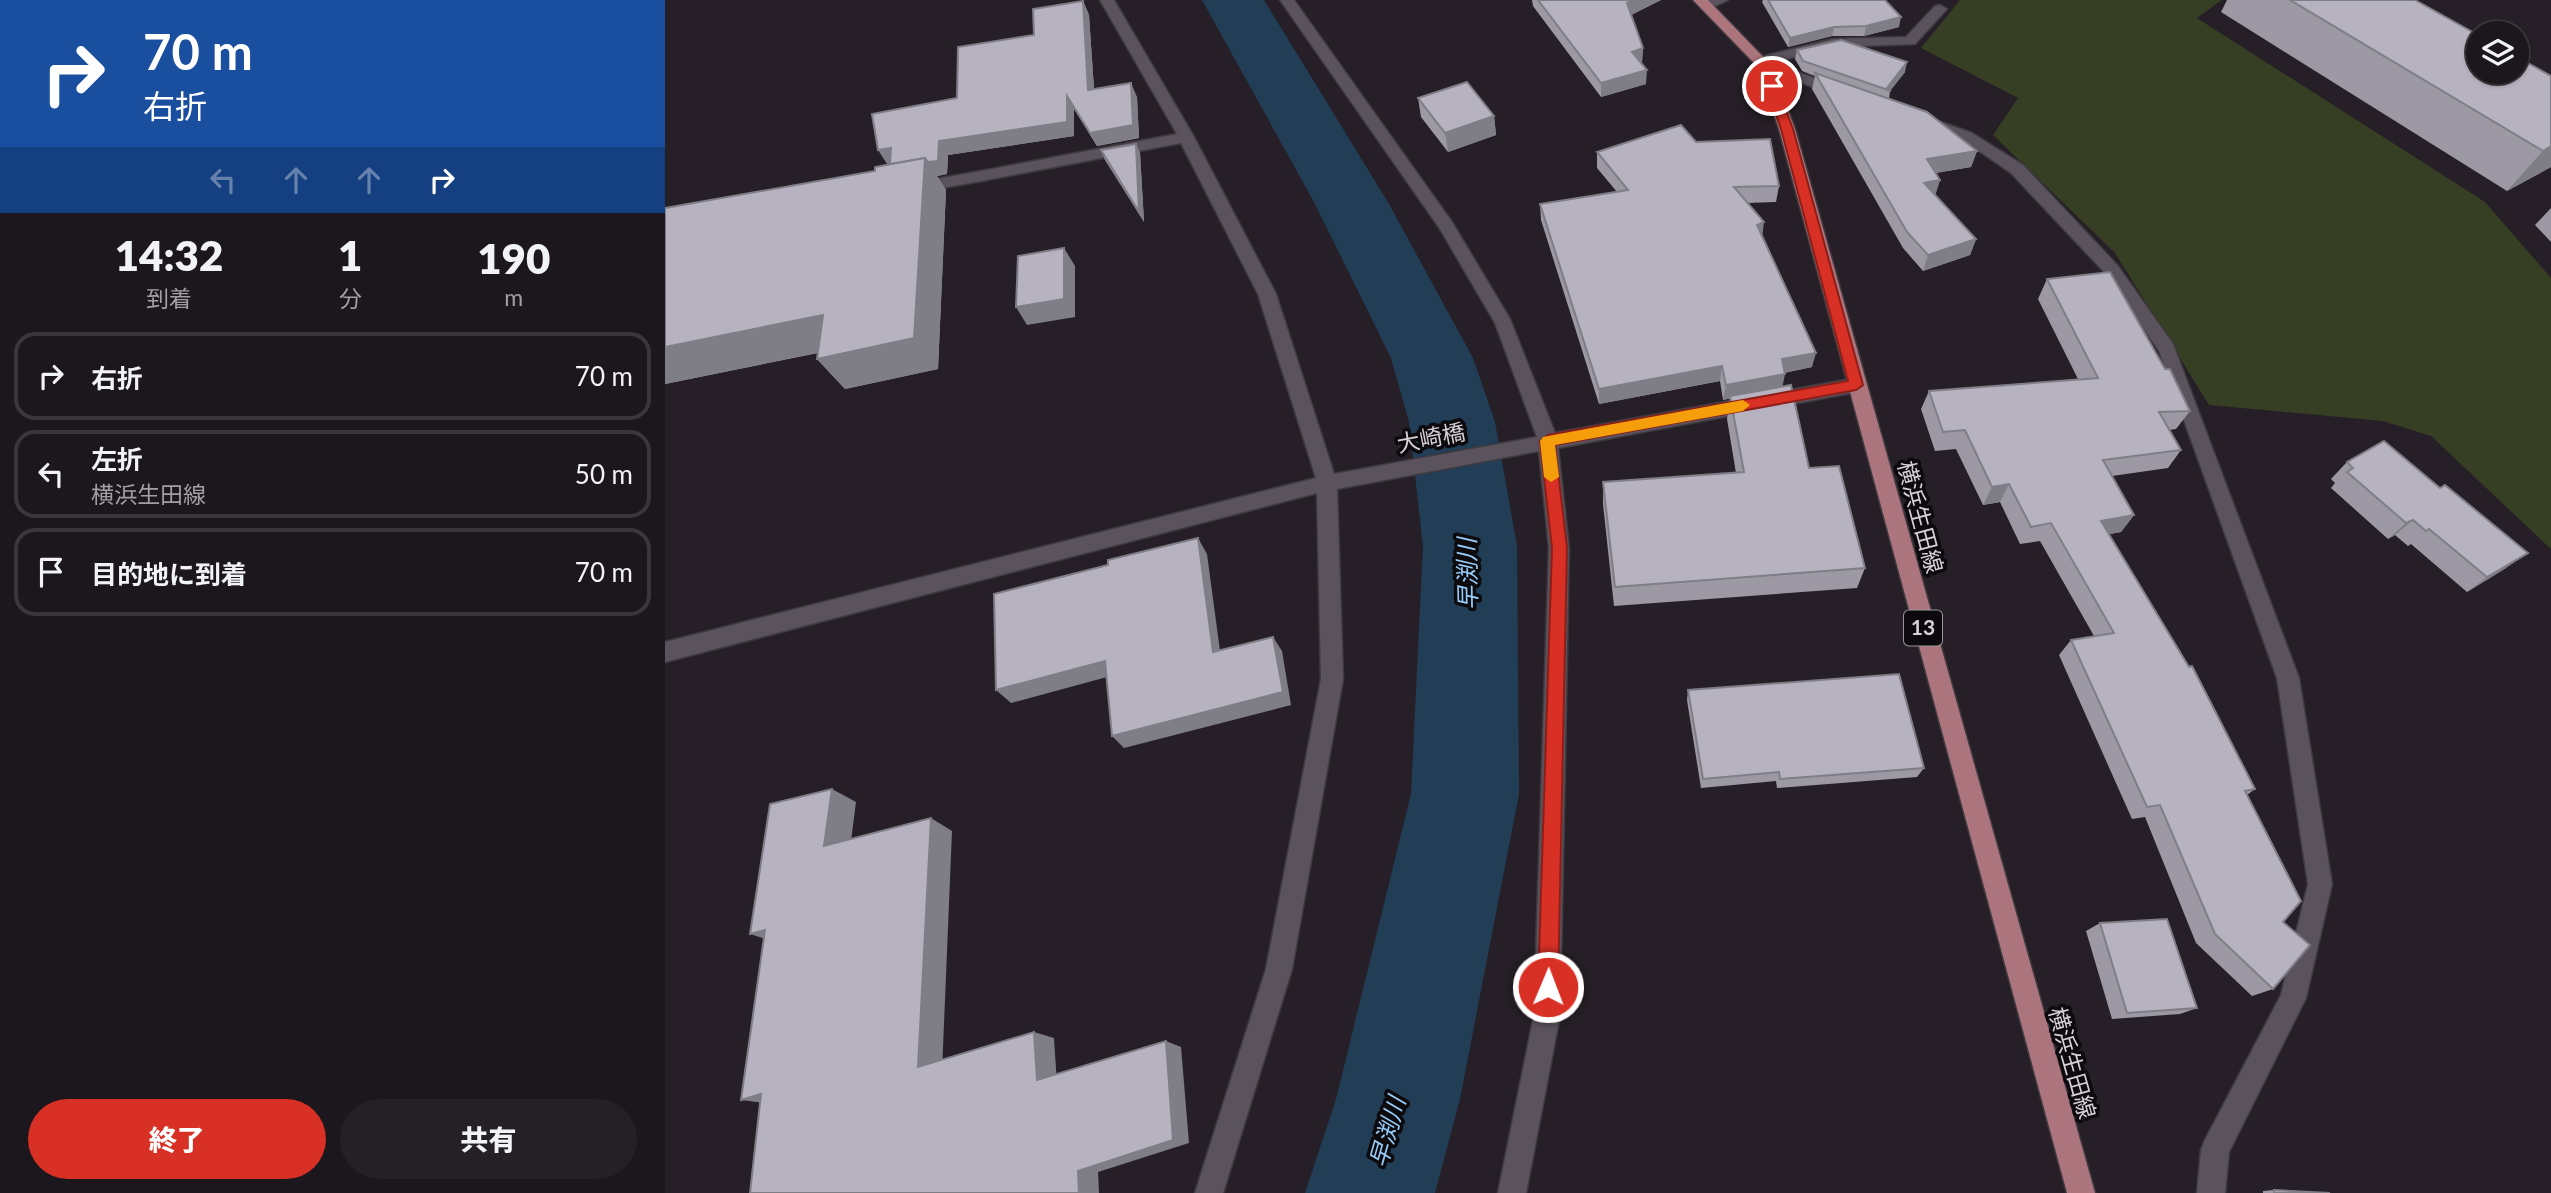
<!DOCTYPE html>
<html lang="ja">
<meta charset="utf-8">
<style>
body{margin:0;font-family:Lato,"Noto Sans JP",sans-serif;background:#252026;color:#f1f3f6;height:100vh;display:flex;flex-direction:column;font-size:26px;white-space:nowrap}
*{box-sizing:border-box;margin:0}
p{font-size:23px;color:#a09fa4}
.icon{flex:none;width:38px;height:38px;fill:none;stroke:currentColor;stroke-width:2;stroke-linecap:round;stroke-linejoin:round}
.map{position:relative;flex:1;overflow:hidden}
.sheet{display:flex;flex-direction:column;background:#1c171d;width:665px}
.sheet>*{flex:none}
.guide{background:#1a4fa0;color:#fff;overflow:hidden}
.buttons{position:absolute;left:1801px;top:21px;display:grid;gap:14px}
.buttons a{display:grid;place-items:center;width:63px;height:63px;border-radius:50%;background:#1c171d;box-shadow:0 2px 5px #0004,0 0 0 2px #3a363b;font-size:35px}
.pin{position:absolute;display:grid;place-items:center;width:60px;height:60px;color:#fff;margin:-30px;border:4px solid #fff;border-radius:50%;box-shadow:0 2px 7px #0007}
.me{position:absolute;width:77px;margin:-38px;rotate:1deg;stroke-linejoin:round;filter:drop-shadow(0 0 5px #0008)}
.turn{display:flex;align-items:center;gap:24px;height:147px;padding:0 28px;font-size:32px}
.turn .icon{width:91px;height:91px;stroke-width:2.5}
.turn b{display:block;font-size:49px;line-height:60px}
.lanes{display:flex;align-items:center;height:66px;padding:0 28px;background:#0003;justify-content:center;gap:35px;direction:ltr}
.lanes .off{opacity:.35}
.eta{display:flex;justify-content:space-evenly;align-items:center;height:119px;text-align:center}
.eta b{font-size:42px;font-weight:800;line-height:49px}
.action{display:flex;gap:14px;margin-top:auto;padding:14px 28px}
.action a{flex:1;height:80px;border-radius:42px;background:#d93025;color:#fff;font-size:28px;font-weight:800;line-height:80px;text-align:center}
.action a+a{background:#252026;color:#f1f3f6}
ul{padding:0;list-style:none}
li{display:flex;align-items:center;gap:21px;height:88px;margin:0 14px 10px;padding:0 14px;border:4px solid #3a363b;border-radius:21px}
li div{flex:1}
li b{display:block;font-size:26px}
li em{font-style:normal}
main{display:flex;flex:1;min-height:0}
.map>svg:first-child{display:block}
.green{fill:#363e23}
.lines{fill:none;stroke-linecap:round;stroke-linejoin:round}
.river{fill:#213e56;fill-rule:evenodd}
.lane-casing{stroke:#3f3940;stroke-width:3}
.street-casing{stroke:#3f3940;stroke-width:3}
.primary-casing{stroke:#3f3940;stroke-width:3}
.lane{fill:#5a525c;fill-rule:evenodd}
.street{fill:#5a525c;fill-rule:evenodd}
.primary{fill:#ac747c;fill-rule:evenodd}
.wall{fill:#9d99a4}
.shaded-wall{fill:#7f7d86}
.building{fill:#b6b2bf;stroke:#7f7d86;stroke-width:2}
.route{fill:#d93025;stroke:#8d1f18;stroke-width:2}
.slow{fill:#f59e0b}
.labels{text-anchor:middle;stroke-width:7;stroke-linejoin:round;paint-order:stroke}
.shield{fill:#0d0a0e;stroke:#9a959b;stroke-width:2}
.shield-label{font-size:21px;font-weight:bold;fill:#d6d1d7}
.street-label{font-size:23px;fill:#d6d1d7;stroke:#0d0a0e}
.water-label{font-size:24px;font-style:italic;fill:#96ccf9;stroke:#0d0a0e}
</style>
<main>
<section class="sheet">
<div class="guide">
<div class="turn"><svg class="icon" aria-label="right" viewBox="0 0 24 24"><path d="M7 20v-9h11M14 6l5 5-5 5"/></svg><div><b>70 m</b>右折</div></div>
<div class="lanes"><svg class="icon off" aria-label="left" viewBox="0 0 24 24"><path d="M17 20v-9H6M10 6l-5 5 5 5"/></svg><svg class="icon off" aria-label="ahead" viewBox="0 0 24 24"><path d="M12 20V5M6 11l6-6 6 6"/></svg><svg class="icon off" aria-label="ahead" viewBox="0 0 24 24"><path d="M12 20V5M6 11l6-6 6 6"/></svg><svg class="icon" aria-label="right" viewBox="0 0 24 24"><path d="M7 20v-9h11M14 6l5 5-5 5"/></svg></div>
</div>
<div class="eta">
<div><b>14:32</b><p>到着</p></div>
<div><b>1</b><p>分</p></div>
<div><b>190</b><p>m</p></div>
</div>
<ul>
<li><svg class="icon" aria-label="right" viewBox="0 0 24 24"><path d="M7 20v-9h11M14 6l5 5-5 5"/></svg><div><b>右折</b></div><em>70 m</em></li>
<li><svg class="icon" aria-label="left" viewBox="0 0 24 24"><path d="M17 20v-9H6M10 6l-5 5 5 5"/></svg><div><b>左折</b><p>横浜生田線</p></div><em>50 m</em></li>
<li><svg class="icon" aria-label="arrive" viewBox="0 0 24 24"><path d="M6 21V4h12l-3 4 3 4H6"/></svg><div><b>目的地に到着</b></div><em>70 m</em></li>
</ul>
<div class="action"><a>終了</a><a>共有</a></div>
</section>
<div class="map">
<svg width="1886" height="1193" viewBox="0 0 1886 1193">
<rect width="100%" height="100%" fill="#261f27"/>
<path class="green" d="M1295,0h262l-25,18 288,184 66,76v271l-120,-113 -48,-15 -174,-16 -94,-152 -122,-118 25,-37 -97,-50z"/>
<g class="lines">
<path class="river" d="M537,0h62l125,204 84,154 22,64 22,124 2,248 -59,305 -25,94h-130l31,-94 75,-305 12,-248 -14,-124 -18,-64 -76,-154z"/>
<defs>
<g id="lane">
<path d="M1042,0h21l-17,8h-10v-6z"/>
<path d="M1275,5l7,4 -32,35 -82,3 -62,16 75,26 2,3 -2,3h-10l-77,-27 -5,-7 2,-3 77,-19 73,-2 29,-31z"/>
<path d="M1259,116l48,17 51,32 95,101 55,78 126,334 33,206 -26,114 -77,154 -4,41h-28l4,-43 4,-10 76,-145 27,-111 -31,-206 -118,-327 -53,-77 -95,-101 -49,-34 -43,-15 -3,-3 3,-3z"/>
<path d="M316,171l8,5 -2,4 -73,13 -8,-5 8,-5z"/>
</g>
<path id="street" d="M435,0h14l80,137 82,157 58,180 203,-37 -42,-114 -55,-94 -160,-229h14l158,222 58,97 45,114 301,-55 7,2 2,5 -2,5 -7,2 -298,56 11,100 -9,467 -34,178h-28l36,-178 15,-467 -10,-97 -202,38 6,190 -51,290 -69,224h-28l71,-224 55,-290 -4,-186 -652,169v-20l651,-164 -58,-184 -77,-151 -200,38 -8,-5 8,-5 196,-37z"/>
<path id="primary" d="M1028,0h15l63,65 24,64 300,1064h-28l-288,-1064 -22,-63z"/>
</defs>
<use href="#lane" class="lane-casing"/>
<use href="#street" class="street-casing"/>
<use href="#primary" class="primary-casing"/>
<use href="#lane" class="lane"/>
<use href="#street" class="street"/>
<use href="#primary" class="primary"/>
</g>
<g class="wall">
<path d="M867,0h129l-30,15 12,33 -1,14 -1,1 5,21 -45,13 -68,-91z"/>
<path d="M1098,0h122l14,27 -35,9h-32l-44,11 -26,-45z"/>
<path d="M1562,0h188l136,76v91l-44,24 -286,-179z"/>
<path d="M418,1l6,14 5,74 43,8 2,41 -42,8 -23,-37v27l-126,19 -1,19 -10,2 9,14 -8,179 -93,20 -28,-30 1,-6 -153,31v-176l210,-37 15,-7 67,-66 77,-63z"/>
<path d="M1132,50l108,22 -15,19 -1,8 88,52 -6,16 -35,6 4,7 -5,15 41,44 -6,16 -47,16 -20,-23 -91,-159 3,-13 -13,-5 -7,-12z"/>
<path d="M753,98l76,18 2,19 -48,17 -27,-35z"/>
<path d="M1031,142l83,44 -3,16 -29,1 15,33 50,131 -28,6 -2,14 27,81 56,100 -8,20 -243,18 -11,-102v-22l133,-9 -9,-54 3,-21 -7,2 -3,-19 -121,23 -58,-184 -1,-16 77,-12 -20,-24v-16z"/>
<path d="M471,144l4,9 4,69 -39,-62 -4,-10z"/>
<path d="M1886,208v34l-16,-17z"/>
<path d="M1382,279l118,90 25,42 -14,18 -7,1 12,20 -13,18 -56,8 22,39 -13,17 -12,2 146,255 -8,6 36,127 -10,67 -21,7 -56,-53 -51,-126 -13,2 -73,-164 12,-15 23,-4 -54,-95 -20,3 -20,-42 -17,3 -27,-56 -21,2 -14,-42 8,-18 149,-12 -40,-80z"/>
<path d="M1682,462l159,106 -39,24 -56,-48 -3,2 -13,-11 -7,4 -57,-51 4,-5 -4,-4z"/>
<path d="M1023,690l236,78 -7,9 -140,11 -1,-7 -75,7 -14,-88z"/>
<path d="M1435,923l97,85 -17,6 -68,5 -26,-88z"/>
<path d="M1609,1190l56,3h-67v-2z"/>
</g>
<g class="shaded-wall">
<path d="M968,0h28l-34,17v-14z"/>
<path d="M418,1l6,14 6,89 -7,-14z"/>
<path d="M1236,17l-2,10 -35,9 2,-10z"/>
<path d="M1169,27l-2,9 -44,11 2,-9z"/>
<path d="M978,48l-1,14 -11,4 1,-14z"/>
<path d="M1242,62l-2,10 -15,19 -3,-3z"/>
<path d="M982,70l-1,14 -45,13v-14z"/>
<path d="M466,83l6,14 2,41 -42,8 -7,-13z"/>
<path d="M402,96l7,13v27l-126,19 -1,19 -10,2 9,14 -8,179 -93,20 -28,-30 108,-201 14,-17z"/>
<path d="M829,116l2,19 -48,17 -3,-19z"/>
<path d="M471,144l4,9 4,69 -5,-10z"/>
<path d="M1886,146v21l-44,24 36,-40z"/>
<path d="M226,148l9,14 -13,2 -9,-14z"/>
<path d="M1312,151l-6,16 -49,8 5,-16z"/>
<path d="M1275,180l-5,16 -11,-13z"/>
<path d="M1099,222l-2,16 -5,-13z"/>
<path d="M1311,239l-6,16 -47,16 5,-16z"/>
<path d="M399,248l11,18v51l-48,8 -11,-18z"/>
<path d="M158,315l27,31 -185,38v-37z"/>
<path d="M1151,353l-4,14 -33,7 3,-15z"/>
<path d="M1057,366l-2,15 -121,23v-15z"/>
<path d="M1120,374l-3,15 -59,11 3,-15z"/>
<path d="M1344,484l-9,18 -17,3 9,-18z"/>
<path d="M1469,515l-13,17 -32,6 12,-17z"/>
<path d="M1748,520l-18,15 -7,4 18,-16z"/>
<path d="M533,538l9,16 15,112 -9,-14z"/>
<path d="M1863,553l-22,15 -39,24 20,-15z"/>
<path d="M608,637l9,14 9,54 -167,43 -12,-12z"/>
<path d="M440,661l13,13 -107,29 -15,-13z"/>
<path d="M167,789l24,13 -7,55 -25,-11z"/>
<path d="M266,818l21,13 -10,241 -24,-5z"/>
<path d="M100,930l13,13 -28,-9z"/>
<path d="M369,1032l20,6 3,47 -20,-5z"/>
<path d="M501,1041l15,6 8,96 -91,29 1,21h-20l-1,-22z"/>
<path d="M96,1094l11,10 -31,-4z"/>
</g>
<g class="building">
<path d="M873,0h95l-6,3 16,45 -11,4 15,18 -46,13z"/>
<path d="M1103,0h117l16,17 -35,9 -32,1 -44,11z"/>
<path d="M1625,0h125l63,35v37h39v-15l34,19v70l-8,5z"/>
<path d="M418,1l5,89 43,-7 2,42 -43,8 -23,-37v26l-128,19 -1,20 -10,1 -3,-4 -35,6 1,-16 -13,2 -6,-36 85,-16 1,-51 76,-12 -1,-26z"/>
<path d="M1176,40l66,22 -20,26 4,3 -88,-30 -6,-11z"/>
<path d="M1150,73l112,39 50,39 -50,8 13,21 -16,3 52,56 -48,16 -21,-23z"/>
<path d="M802,82l27,34 -49,17 -27,-35z"/>
<path d="M1016,125l15,17 74,-3 9,47 -45,1 30,35 -7,3 59,128 -34,6 3,15 -59,11 -4,-19 -123,23 -59,-185 88,-14 -31,-38z"/>
<path d="M471,144l3,68 -38,-62z"/>
<path d="M260,158l-11,180 -97,21 6,-44 -158,32v-139l210,-37v-4z"/>
<path d="M399,248v51l-48,8 2,-51z"/>
<path d="M1445,272l55,97h5l20,42 -31,1 22,38 -78,10 31,55 -33,6 88,146 3,-1 63,123 -10,2 56,110 -18,21 27,23 -37,44 -58,-55 -55,-129 -13,2 -76,-167 43,-7 -63,-110 -20,4 -22,-43 -17,3 -27,-57 -22,2 -14,-41 169,-13 -51,-99z"/>
<path d="M1126,385l18,83 30,-2 26,102 -250,19 -12,-105 141,-10 -14,-76z"/>
<path d="M1719,441l56,47 5,-3 83,68 -41,24 -58,-48 -3,2 -13,-11 -7,3 -59,-51 6,-4 -6,-6z"/>
<path d="M533,538l15,114 60,-15 10,55 -171,44 -7,-75 -109,29 -2,-96 114,-29v-5z"/>
<path d="M1234,674l25,94 -144,11 -1,-7 -76,7 -15,-89z"/>
<path d="M167,789l-8,57 107,-28 -13,249 116,-35 3,48 129,-39 7,99 -95,31 1,22h-329l11,-99 -20,6 24,-170 -15,4 20,-130z"/>
<path d="M1502,919l30,89 -70,5 -27,-90z"/>
<path d="M1609,1190l56,3h-56z"/>
</g>
<path class="route" d="M1107,83l5,3 16,43 70,256 -7,5 -301,55 12,103 -9,439 -3,7 -7,3 -7,-3 -3,-7 14,-439 -12,-107 8,-6 300,-54 -67,-252 -15,-43z"/>
<path class="slow" d="M1078,400l7,5 -7,6 -188,34 4,32 -8,5 -7,-5 -4,-36 3,-4z"/>
<g class="labels">
<rect class="shield" x="1239" y="610.5" width="38" height="35" rx="5"/>
<g class="shield-label">
<text x="1258" y="635">13</text>
</g>
<g class="street-label">
<text transform="translate(766 438) rotate(-11)" y="8">大崎橋</text>
<text transform="translate(1255 517) rotate(75)" y="8">横浜生田線</text>
<text transform="translate(1407 1063) rotate(74)" y="8">横浜生田線</text>
</g>
<g class="water-label">
<text transform="translate(803 574) rotate(-91)" y="8">早渕川</text>
<text transform="translate(723 1132) rotate(-74)" y="8">早渕川</text>
</g>
</g>
</svg>
<div class="buttons">
<a><svg class="icon" aria-label="layers" viewBox="0 0 24 24"><path d="M12 4l9 5-9 5-9-5zM3 14l9 5 9-5"/></svg></a>
</div>
<div class="pin" style="left:1107px;top:86px;background:#d93025"><svg class="icon" aria-label="arrive" viewBox="0 0 24 24"><path d="M6 21V4h12l-3 4 3 4H6"/></svg></div>
<svg class="me" style="left:883px;top:987px" viewBox="-20 -20 40 40"><circle r="17" fill="#d93025" stroke="#fff" stroke-width="3"/><path d="M0-11L8 9 0 5-8 9z" fill="#fff"/></svg>
</div>
</main>
